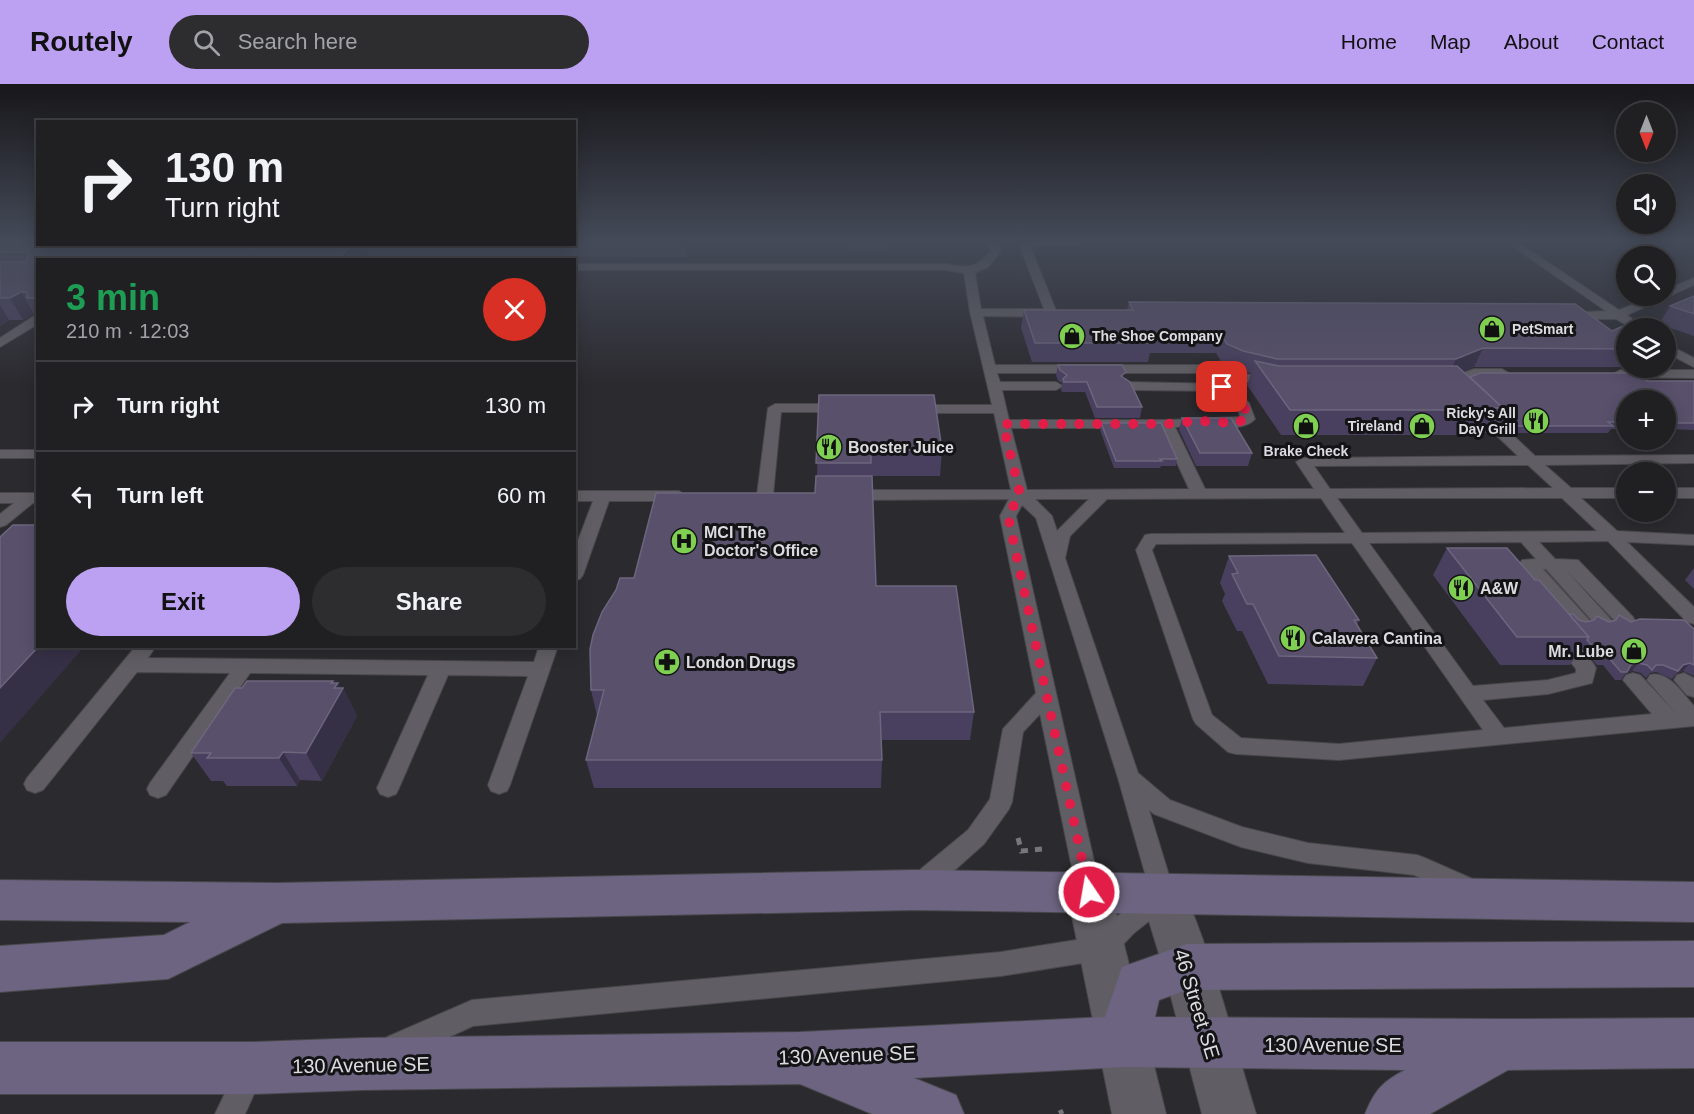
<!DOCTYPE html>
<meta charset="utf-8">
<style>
body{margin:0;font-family:Helvetica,sans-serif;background:#2d2d30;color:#f1f3f6;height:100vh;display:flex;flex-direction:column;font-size:22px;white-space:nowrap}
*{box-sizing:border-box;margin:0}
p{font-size:20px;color:#a2a3a6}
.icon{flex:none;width:33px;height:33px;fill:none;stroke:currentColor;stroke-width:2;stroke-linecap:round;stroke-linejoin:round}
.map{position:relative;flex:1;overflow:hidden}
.details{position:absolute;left:36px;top:174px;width:540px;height:390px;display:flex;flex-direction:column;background:#202023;border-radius:0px;box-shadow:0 3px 15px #0003,0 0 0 2px #3d3e41}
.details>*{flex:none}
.guide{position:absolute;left:36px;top:36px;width:540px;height:126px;border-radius:0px;box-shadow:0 3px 15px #0003,0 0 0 2px #3d3e41;background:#202023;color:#f1f3f6;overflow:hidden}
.needle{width:39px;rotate:180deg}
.tools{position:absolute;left:1616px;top:18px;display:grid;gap:12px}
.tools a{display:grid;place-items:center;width:60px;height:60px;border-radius:50%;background:#202023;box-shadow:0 3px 15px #0003,0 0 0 2px #3d3e41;font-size:30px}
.pin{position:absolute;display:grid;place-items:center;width:51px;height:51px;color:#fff;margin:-26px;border-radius:12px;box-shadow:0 3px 9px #0006}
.me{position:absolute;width:66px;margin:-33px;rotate:348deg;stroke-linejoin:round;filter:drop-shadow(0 0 4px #0008)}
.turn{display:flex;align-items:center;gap:21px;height:126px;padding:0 30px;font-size:27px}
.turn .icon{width:78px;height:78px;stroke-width:2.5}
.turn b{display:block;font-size:42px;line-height:51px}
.round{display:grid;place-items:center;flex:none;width:63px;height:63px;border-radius:32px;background:#2d2d30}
.headline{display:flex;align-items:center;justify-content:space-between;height:102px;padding:0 30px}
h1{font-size:36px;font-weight:600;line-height:45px;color:#1e9e55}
.action{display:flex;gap:12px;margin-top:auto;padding:12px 30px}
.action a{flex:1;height:69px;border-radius:36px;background:#bca0f2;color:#111;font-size:24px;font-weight:600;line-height:69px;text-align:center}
.action a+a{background:#2d2d30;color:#f1f3f6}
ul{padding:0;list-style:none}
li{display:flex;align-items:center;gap:18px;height:90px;padding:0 30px;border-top:2px solid #3d3e41}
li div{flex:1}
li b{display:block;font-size:22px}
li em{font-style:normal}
header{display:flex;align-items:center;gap:36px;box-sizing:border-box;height:84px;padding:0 30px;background:#bca0f2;color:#111}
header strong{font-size:28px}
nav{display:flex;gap:33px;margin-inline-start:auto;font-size:21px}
.search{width:420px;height:54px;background:#2d2d30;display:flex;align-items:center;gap:15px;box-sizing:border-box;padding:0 21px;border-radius:33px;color:#a2a3a6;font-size:22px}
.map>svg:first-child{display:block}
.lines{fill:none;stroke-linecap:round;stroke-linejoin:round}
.service-casing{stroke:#48474b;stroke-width:2}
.minor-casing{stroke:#48474b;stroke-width:2}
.secondary-casing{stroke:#48474b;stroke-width:2}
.path{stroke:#77767a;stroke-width:5;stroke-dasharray:7 7;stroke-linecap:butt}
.service{fill:#605e64;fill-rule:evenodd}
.minor{fill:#605e64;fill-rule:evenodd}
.secondary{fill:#6c6480;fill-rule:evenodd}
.wall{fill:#49405f}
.shaded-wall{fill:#363046}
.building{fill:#59506c;stroke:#6d667e;stroke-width:1.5}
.route{stroke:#e11d48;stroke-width:10;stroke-dasharray:0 18}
.labels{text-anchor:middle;stroke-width:6;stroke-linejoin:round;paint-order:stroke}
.far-poi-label{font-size:14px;font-weight:bold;fill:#dcdbdf;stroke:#141315;text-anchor:start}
.poi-label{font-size:16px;font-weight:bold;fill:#dcdbdf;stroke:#141315;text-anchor:start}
.near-street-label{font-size:20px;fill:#dcdbdf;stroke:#141315}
</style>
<header>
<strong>Routely</strong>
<div class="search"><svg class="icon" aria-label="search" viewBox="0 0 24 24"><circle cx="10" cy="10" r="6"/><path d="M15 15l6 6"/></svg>Search here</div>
<nav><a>Home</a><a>Map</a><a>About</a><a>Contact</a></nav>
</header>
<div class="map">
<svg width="1694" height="1030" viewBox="0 0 1694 1030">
<rect width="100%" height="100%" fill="#2b2a2f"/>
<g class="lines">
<defs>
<g id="service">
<path d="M987,157h10l4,10 -13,16 -13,6 6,36h63l-24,-62 11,-6h50l3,2 -5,3h-44l-4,2 26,65 -6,4 -68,-1 12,49h211l73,16 2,3 -7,4 -68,-15h-209l3,9h56l7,4 -7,4h-54l7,30h157l74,-3 -2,-9 -19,-17 -91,-1 -7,-4 7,-4 99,2 22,19 6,16c-13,14 -39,6 -56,6 -8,0 -16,2 -24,2l30,62h109l-18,-27 7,-4 215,-2 -46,-44 -2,-3 2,-3h10l53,50 159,-1v8l-149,2 26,23h55v10h-45l36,33 77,4v10l-67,-3 67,65v17l-7,-2 -79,-81 -69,1 16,17 23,1 55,57 2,4 -2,4 -7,2 -7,-2 -54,-56 47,52 -2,4 -7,2 -7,-2 -50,-56h-3l47,52 -2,4 -7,2 -7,-2 -55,-61 3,-4 14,-1 -15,-17 -152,1 104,143 75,-6 28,-7v-4l-24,-30 2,-5c17,-4 29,18 39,29l3,5 -4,15 -44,11 -65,6 21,28 148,-14 -29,-34 3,-5 7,-2 7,2 35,37 -28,-32 3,-5c18,-5 33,19 44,31v20l-355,34 -103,-6 -8,-2 -32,-28 -3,-5 -57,-169 9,-15 6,-1 194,-1 -24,-35 -214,1 -37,37 -5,22 73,215 32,27 72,27 66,16 109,12 8,3 50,22 3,8 -3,8 -9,3 -52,-24 -106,-12 -67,-16 -87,-33 -5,-4 26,85 -3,8 -38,30 -23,24 -9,3 -101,16 -528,50 -76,35 -10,-4 -4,-10 4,-10 85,-37 529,-48 94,-15 21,-20 34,-26 -32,-113 -82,-260 -14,-13 -6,11 85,376 -3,8 -9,3 -9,-3 -3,-8 -37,-178 -17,18 -11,70 -3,7 -25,35 -56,50 -9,3 -9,-3 -3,-8 3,-8 58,-48 22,-31 13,-70 33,-36 -36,-177 9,-17 -161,1 -8,-5 8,-5h163l-17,-77h-83l-7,-4 7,-4h81l-22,-93 -6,-39 -18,-3h-372v-6h372c23,4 29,5 45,-13zM1011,344h150l28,61 -162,1zM1528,381l25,23 -223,1 -16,-23zM1337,414h225l35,33 -235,2zM1035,415h54l-32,32 -5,-15zM1352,459l131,187 -144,14 -98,-6 -29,-23 -60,-165 4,-6z"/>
<path d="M1505,157h11l103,69 35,-14h11v-6l29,-12v7l-67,30 17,13h-13l-15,-9h-50l-6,-4 2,-2 44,-2z"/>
<path d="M34,232h4v8l-38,23v-9z"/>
<path d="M1665,259l29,15v9l-29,-15z"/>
<path d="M1474,285h28l7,4 -7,4h-26l-31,11 -7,-4 2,-3z"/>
<path d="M1620,286h74v8l-79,-1 -2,-3z"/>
<path d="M775,320h67l7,4 -7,4h-61l-8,83 -8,5 -8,-5 11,-87z"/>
<rect x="0" y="366" width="38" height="8"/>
<rect x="1665" y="404" width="29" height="10"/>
<path d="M574,407h105l8,5 -8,5h-70l-26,74 -3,4 -6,1v-29l19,-50h-19z"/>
<path d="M0,409h38v10h-5l-27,22 -6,2v-13l14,-11h-14z"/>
<path d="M136,562h20l-8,12 386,4 5,-16h19l-48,139 -3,6 -8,3 -8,-3 -3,-6 40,-109 -80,-1 -49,113 -3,6 -8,3 -8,-3 -3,-6 51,-113 -178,-2 -84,122 -8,3 -8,-3 -3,-6 3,-6 80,-110 -93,-1 -94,118 -8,3 -8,-3 -3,-6 3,-6z"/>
<path d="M1684,589l10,5v19l-7,-2 -13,-15 3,-5z"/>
<path d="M250,974l10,4 4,10 -19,42h-30l25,-52z"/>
</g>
<g id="minor">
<path d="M1089,788l16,6 6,14 55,222h-54l-45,-222 6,-14z"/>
<path d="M1163,791l16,6c34,73 53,155 77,233h-54l-39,-147 -22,-72 6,-14z"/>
</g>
<g id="secondary">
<path d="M914,786l780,12v40l-780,-12 -632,13 -114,56 -168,13v-46l164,-11 26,-13 -190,-2v-40l277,3z"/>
<path d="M1694,857v46l-507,3 -28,10 -4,17 349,2 190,-1v50l-186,2 -78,44h-65c10,-24 17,-32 40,-44l-281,-3 -210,11 42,17 8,19h-92l-72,-30 -438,6 -110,4h-252v-52h252l110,-4 438,-6 305,-15 17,-50 65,-23z"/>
</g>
</defs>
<use href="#service" class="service-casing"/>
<use href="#minor" class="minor-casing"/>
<use href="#secondary" class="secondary-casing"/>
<g class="path">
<path d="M1018,754l4,15"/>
<path d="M1021,767l22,-2"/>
<path d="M1060,1026l2,4"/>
</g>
<use href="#service" class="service"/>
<use href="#minor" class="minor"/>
<use href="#secondary" class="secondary"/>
</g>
<g class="wall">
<path d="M0,157l38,3h536v-3h317v10h-44v-4h-157l-3,10 -318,-1 -3,4h-328v56l-1,-2h-3l-11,6h-14l-9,6z"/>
<path d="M1694,212v40l-35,-12 11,-18z"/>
<path d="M1129,218l483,29 14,-3v39h-152l-11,4 7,6 177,4h47v49l-29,-1v-29h-39v29h-15l-3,4h-95l-15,-15 -7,15h-13l-1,2h-196l-34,-50 4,-12 -14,-3 -15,-7 -6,-10h-66l-2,9h-116l-11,-34 3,-18h103z"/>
<path d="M1058,281l66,13 18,29 -2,11h-45l-10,-26h-23l-1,-2 1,-7 -4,-2 -2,-6z"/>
<path d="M819,311l123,55 -2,26h-69l5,110 98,126 -4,28h-89l1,20 -1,28h-287l-8,-28 11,-44 -6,-26 43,-112 181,-85 2,-17z"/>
<path d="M1182,334l70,35 -4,13h-52l-17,-36z"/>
<path d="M1101,339l76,36 -1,7h-15l-1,2h-46l-14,-38z"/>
<path d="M1447,464l88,32 34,34 10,6 7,2h45l63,7v47l-11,-5 -6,2 -5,6 -16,-7 -6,1 -4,5 -5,-5 -9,-2 -6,2 -5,7h-6l-12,-15h-6l-15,-17 -12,17h-70l-67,-90z"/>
<path d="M1229,472l130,64 -2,5 20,33 -14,28 -95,-2 -26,-53h-5l-15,-30 3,-7 -5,-11z"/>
<path d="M1694,484v21l-9,-9z"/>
<path d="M334,599l6,5h3l14,28 -35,65 -22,-1 -3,6h-70l-4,-5h-12l-20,-28z"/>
</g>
<g class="shaded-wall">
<path d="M685,157h4l1,6 -3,10z"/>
<path d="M353,160h12l4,12 -3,4h-29z"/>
<path d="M21,208l13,22 -11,6 -13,-22z"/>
<path d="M0,221l9,15 -9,6z"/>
<path d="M1483,264l-9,19 -26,11 8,-19z"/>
<path d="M39,562h46l-85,97v-55z"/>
<path d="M1638,579l-6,8 -7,2 6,-8z"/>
<path d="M1690,579l-7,8 -6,2 6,-8z"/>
<path d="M333,597l2,5 3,-3 3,7 2,-2 14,28 -35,65 -16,-28 25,-70z"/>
<path d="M283,668l17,28 -3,6 -18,-28z"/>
</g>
<g class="building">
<path d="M0,157h38v3h315l-16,16h-299v38h-11v-6h-6l-11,6h-10v-36h26l2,-8 -2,-2h-26z"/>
<path d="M1694,212v18l-24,-8z"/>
<path d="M1129,218l446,2 37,27 20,-9 3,6h-9v21l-143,-1 -27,11h-179l-34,-8 -16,-7 -6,-9h-73l4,8h-117l-11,-33h109z"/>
<path d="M1255,277l24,5h178l46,42h-15l2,2h-200z"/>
<path d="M1058,281h64l4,7 -5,4 9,6 12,25h-45l-10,-25h-23l-1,-3 4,-4 -7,-5z"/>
<path d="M1480,289h164l3,8h47v42h-29v-23h-39v22h-18l5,4h-96l-15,-14 1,-4 -33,-31z"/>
<path d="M819,311h115l8,55h-71v13h-55z"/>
<path d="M1182,334h49l21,35h-52z"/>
<path d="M1101,339h60l16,36h-17l2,2h-46z"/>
<path d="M816,392h56l4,110h80l18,126h-94l2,48h-296l18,-70h-13l-1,-41 3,-14 9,-23 14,-22 4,-12h14l22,-85h159z"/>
<path d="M13,441h25v121h1l-39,42v-151z"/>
<path d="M1447,464h60l28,32h4l50,57h-72z"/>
<path d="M1316,471l43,65h-5l23,38 -98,-2 -26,-52h-6l-15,-30 6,-1 -9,-17z"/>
<path d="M1569,530h4l6,6 7,2 8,-2 3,-4 12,6 7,-2 3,-5 12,7 9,-3 44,1 10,9v36l-4,-2 -7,2 -5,6 -15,-6h-7l-4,5 -5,-5 -9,-2 -7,2 -4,7h-6l-12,-14h-7l-15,-18 2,-3z"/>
<path d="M247,597h86l-2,2h7l-4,5h9l-37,65 -23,-1 -4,6h-72l4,-5h-20l44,-65h7z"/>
</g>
<linearGradient id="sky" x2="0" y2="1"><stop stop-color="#18171a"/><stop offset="0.52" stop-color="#444a58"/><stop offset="1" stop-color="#444a58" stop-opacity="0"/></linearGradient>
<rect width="1694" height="301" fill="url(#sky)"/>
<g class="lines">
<path class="route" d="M1089,808l-81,-376 12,-22 -17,-70h163l33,-3 35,2 14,-4 -4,-13 -22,-19"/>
</g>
<defs>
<symbol id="shop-disc" viewBox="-11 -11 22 22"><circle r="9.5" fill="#7fd052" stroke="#141315"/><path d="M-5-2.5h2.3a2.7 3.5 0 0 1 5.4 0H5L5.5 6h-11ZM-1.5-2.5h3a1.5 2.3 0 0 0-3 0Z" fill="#111"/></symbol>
<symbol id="restaurant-disc" viewBox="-11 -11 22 22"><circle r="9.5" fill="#7fd052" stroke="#141315"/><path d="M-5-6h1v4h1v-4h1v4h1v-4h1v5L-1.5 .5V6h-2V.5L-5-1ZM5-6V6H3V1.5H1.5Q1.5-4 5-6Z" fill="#111"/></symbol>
<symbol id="hospital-disc" viewBox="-11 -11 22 22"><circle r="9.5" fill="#7fd052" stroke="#141315"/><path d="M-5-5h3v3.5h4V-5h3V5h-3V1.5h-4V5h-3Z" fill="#111"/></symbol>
<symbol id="pharmacy-disc" viewBox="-11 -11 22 22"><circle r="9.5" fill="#7fd052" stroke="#141315"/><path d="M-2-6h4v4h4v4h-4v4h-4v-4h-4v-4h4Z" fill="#111"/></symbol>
</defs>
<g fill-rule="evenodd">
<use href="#shop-disc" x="1477" y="230" width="30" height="30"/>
<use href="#shop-disc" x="1057" y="237" width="30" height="30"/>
<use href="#restaurant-disc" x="1521" y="322" width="30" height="30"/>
<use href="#shop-disc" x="1291" y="327" width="30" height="30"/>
<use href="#shop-disc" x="1407" y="327" width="30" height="30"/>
<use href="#restaurant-disc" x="814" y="348" width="30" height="30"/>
<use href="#hospital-disc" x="669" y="442" width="30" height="30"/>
<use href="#restaurant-disc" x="1446" y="489" width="30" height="30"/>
<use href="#restaurant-disc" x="1278" y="539" width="30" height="30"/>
<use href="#shop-disc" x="1619" y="552" width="30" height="30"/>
<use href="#pharmacy-disc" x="652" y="563" width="30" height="30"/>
</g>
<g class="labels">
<g class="far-poi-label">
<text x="1512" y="250">PetSmart</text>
<text x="1092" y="257">The Shoe Company</text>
<text x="1516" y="334" text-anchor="end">Ricky's All<tspan x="1516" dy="16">Day Grill</tspan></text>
<text x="1402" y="347" text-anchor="end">Tireland</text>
<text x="1306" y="372" text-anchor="middle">Brake Check</text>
</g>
<g class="poi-label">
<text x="848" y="369">Booster Juice</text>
<text x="704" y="454">MCI The<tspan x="704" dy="18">Doctor's Office</tspan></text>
<text x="1480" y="510">A&amp;W</text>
<text x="1312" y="560">Calavera Cantina</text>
<text x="1614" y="573" text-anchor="end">Mr. Lube</text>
<text x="686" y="584">London Drugs</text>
</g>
<g class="near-street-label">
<text transform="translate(1197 920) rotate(73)" y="7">46 Street SE</text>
<text x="1333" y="968">130 Avenue SE</text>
<text transform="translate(847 971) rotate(-2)" y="7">130 Avenue SE</text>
<text transform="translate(361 981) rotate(-1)" y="7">130 Avenue SE</text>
</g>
</g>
</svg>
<div class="tools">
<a><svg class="needle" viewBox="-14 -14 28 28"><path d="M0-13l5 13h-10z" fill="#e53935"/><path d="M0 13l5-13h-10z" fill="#a2a3a6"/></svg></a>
<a><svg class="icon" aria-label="sound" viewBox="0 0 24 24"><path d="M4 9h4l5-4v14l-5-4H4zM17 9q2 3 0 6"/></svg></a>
<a><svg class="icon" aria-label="search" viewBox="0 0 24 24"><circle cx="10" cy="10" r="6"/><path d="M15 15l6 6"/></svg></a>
<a><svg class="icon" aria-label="layers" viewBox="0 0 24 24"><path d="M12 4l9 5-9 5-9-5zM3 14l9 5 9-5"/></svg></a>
<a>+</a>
<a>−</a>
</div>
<div class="pin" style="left:1222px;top:303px;background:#d93025"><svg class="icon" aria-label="arrive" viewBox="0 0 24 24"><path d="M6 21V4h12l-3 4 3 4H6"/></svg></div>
<svg class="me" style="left:1089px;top:808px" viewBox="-20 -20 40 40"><circle r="17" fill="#e11d48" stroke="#fff" stroke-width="3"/><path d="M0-11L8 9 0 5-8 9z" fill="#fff"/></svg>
<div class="guide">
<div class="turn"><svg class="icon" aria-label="right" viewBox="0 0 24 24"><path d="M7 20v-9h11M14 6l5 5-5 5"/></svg><div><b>130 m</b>Turn right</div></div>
</div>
<section class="details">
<div class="headline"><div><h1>3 min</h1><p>210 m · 12:03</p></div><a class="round" style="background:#d93025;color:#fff"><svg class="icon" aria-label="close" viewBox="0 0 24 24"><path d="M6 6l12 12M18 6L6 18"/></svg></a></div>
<ul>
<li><svg class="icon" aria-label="right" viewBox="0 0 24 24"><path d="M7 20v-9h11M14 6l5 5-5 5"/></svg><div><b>Turn right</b></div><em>130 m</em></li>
<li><svg class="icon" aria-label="left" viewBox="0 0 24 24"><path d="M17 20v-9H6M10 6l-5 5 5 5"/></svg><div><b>Turn left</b></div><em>60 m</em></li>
</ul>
<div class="action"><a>Exit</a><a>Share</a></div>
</section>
</div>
